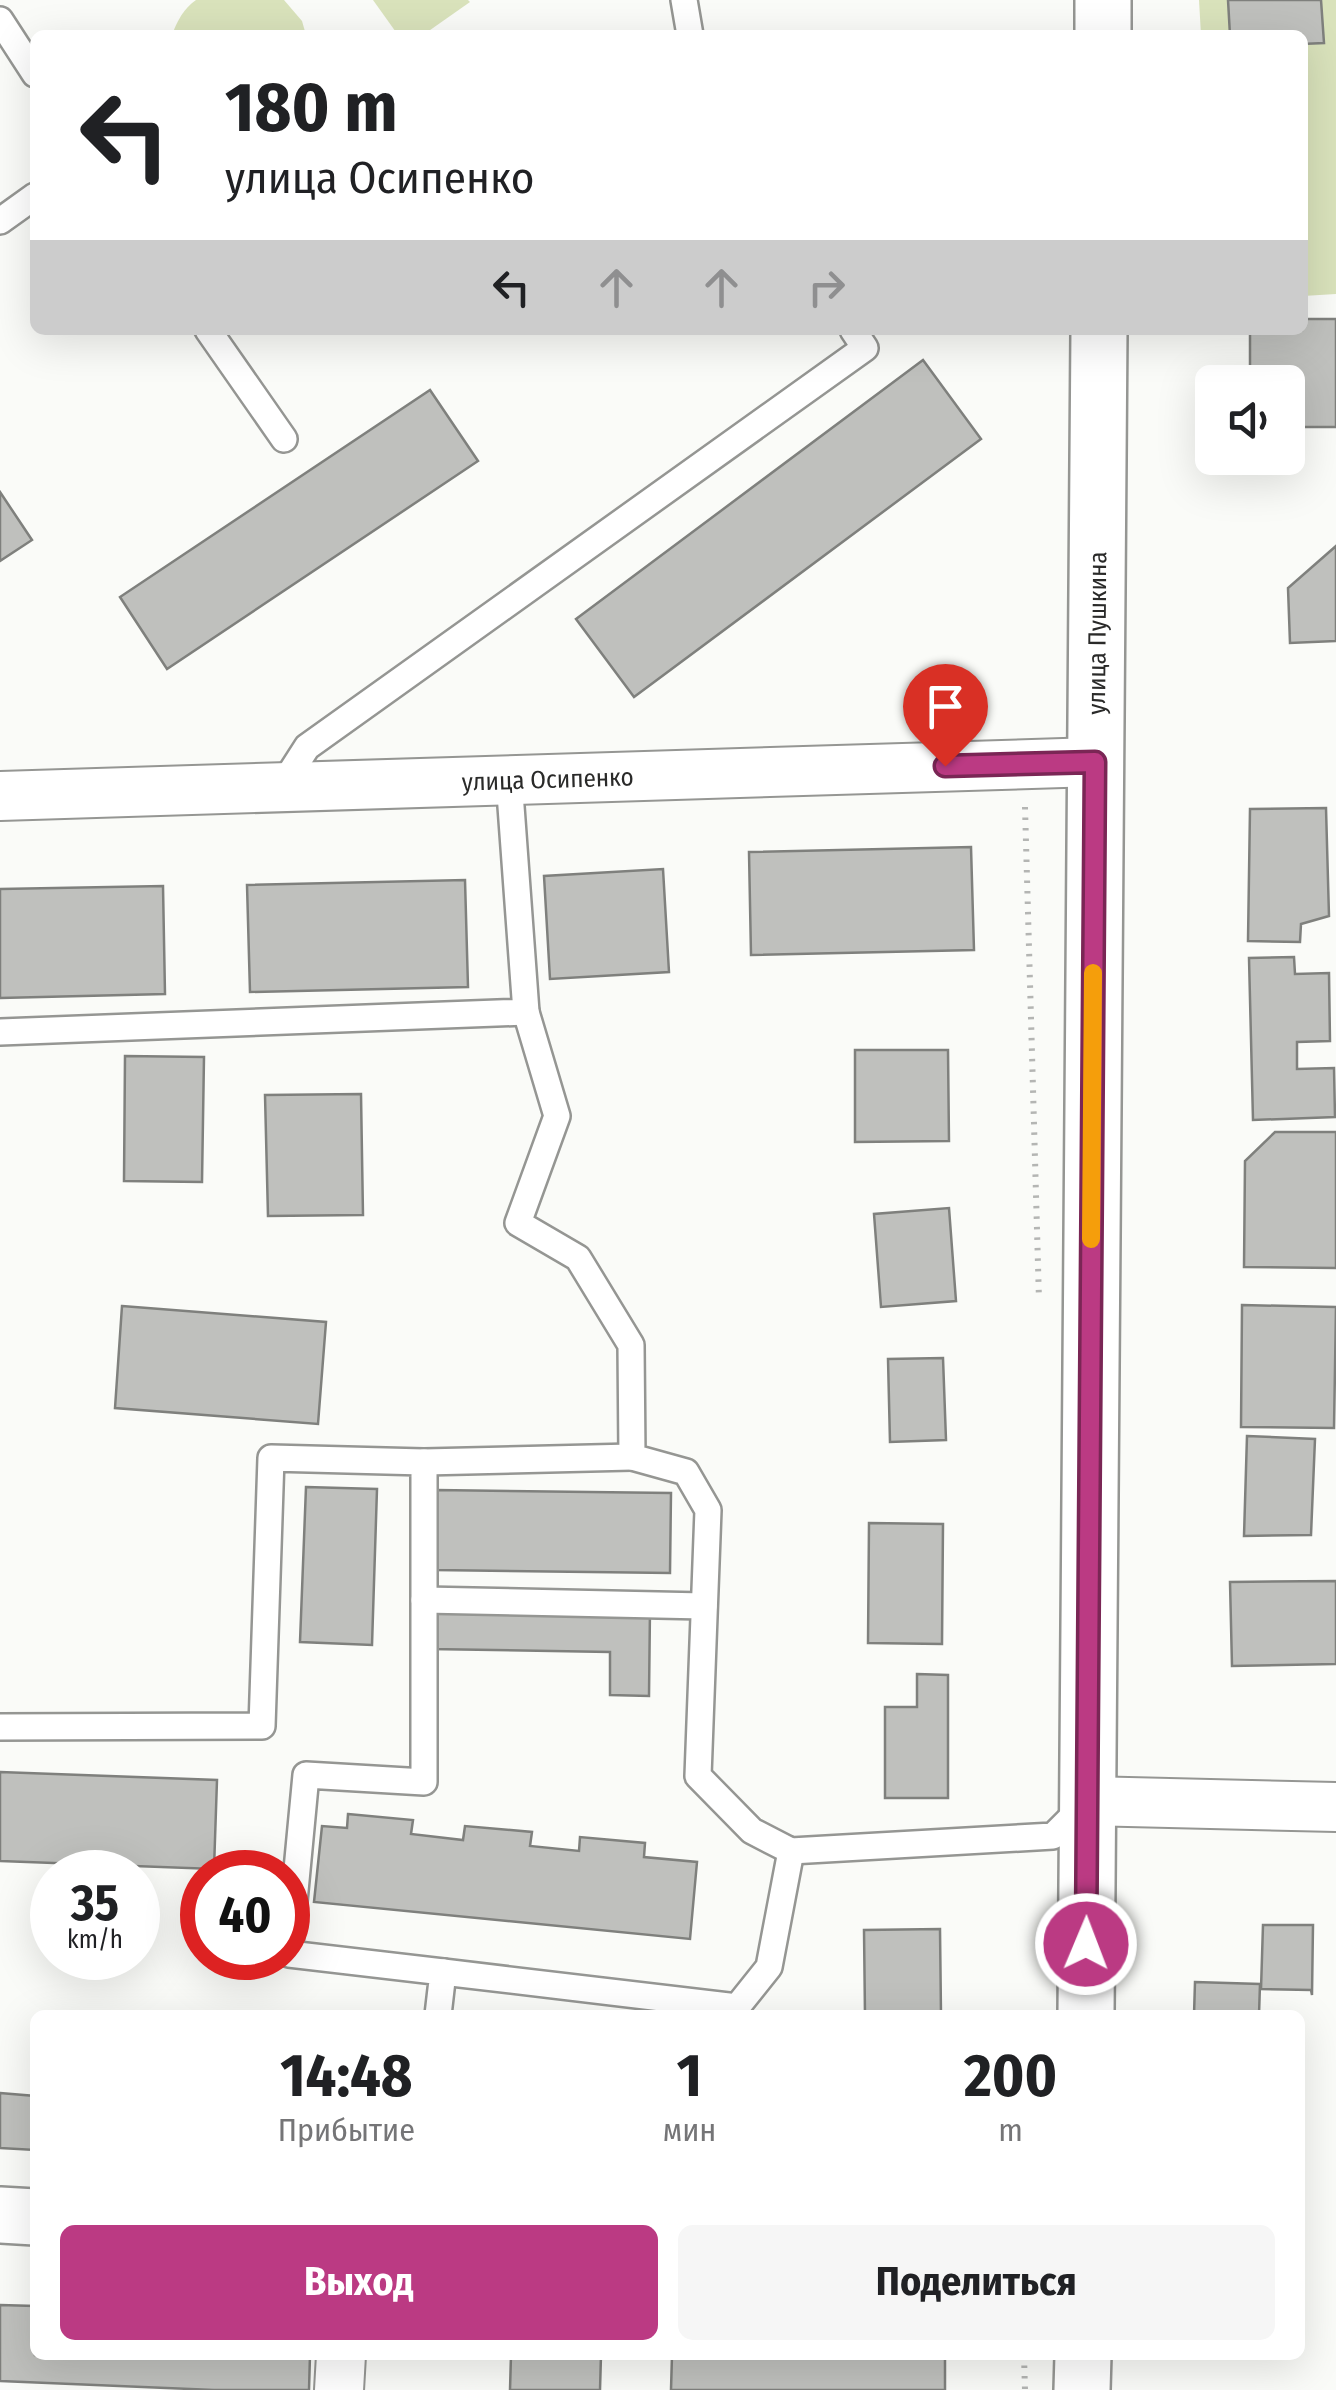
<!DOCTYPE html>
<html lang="ru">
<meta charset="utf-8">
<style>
body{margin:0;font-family:"Fira Sans Condensed",sans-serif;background:#f6f6f6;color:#202124;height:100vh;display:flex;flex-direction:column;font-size:38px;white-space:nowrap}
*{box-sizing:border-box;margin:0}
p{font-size:32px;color:#757577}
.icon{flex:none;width:55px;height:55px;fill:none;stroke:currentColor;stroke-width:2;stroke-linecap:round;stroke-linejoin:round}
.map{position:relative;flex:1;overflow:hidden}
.sheet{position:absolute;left:30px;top:2010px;width:1275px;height:350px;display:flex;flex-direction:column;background:#fff;border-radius:15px;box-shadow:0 10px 40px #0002}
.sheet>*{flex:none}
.banner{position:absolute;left:30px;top:30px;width:1278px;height:305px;border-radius:15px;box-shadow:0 10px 40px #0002;background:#fff;color:#202124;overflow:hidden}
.tools{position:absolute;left:1195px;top:365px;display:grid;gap:20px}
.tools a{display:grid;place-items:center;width:110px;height:110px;border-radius:15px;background:#fff;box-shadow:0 10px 40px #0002;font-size:50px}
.speed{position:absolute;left:30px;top:1850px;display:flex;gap:20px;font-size:50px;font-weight:700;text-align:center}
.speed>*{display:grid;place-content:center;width:130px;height:130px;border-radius:50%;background:#fff;box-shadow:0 10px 40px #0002;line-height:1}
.speed small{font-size:25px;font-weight:400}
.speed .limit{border:15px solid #d22;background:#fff;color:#111}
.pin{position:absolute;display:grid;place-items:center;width:85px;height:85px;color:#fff;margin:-102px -42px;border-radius:50% 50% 50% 0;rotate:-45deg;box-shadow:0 0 10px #0007}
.pin .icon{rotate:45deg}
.me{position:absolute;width:110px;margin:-55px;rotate:1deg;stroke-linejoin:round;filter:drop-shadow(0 0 8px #0008)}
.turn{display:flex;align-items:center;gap:35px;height:210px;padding:0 30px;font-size:45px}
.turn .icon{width:130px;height:130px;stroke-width:2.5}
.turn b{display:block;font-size:70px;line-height:85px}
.lanes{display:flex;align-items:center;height:95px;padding:0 30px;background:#0003;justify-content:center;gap:50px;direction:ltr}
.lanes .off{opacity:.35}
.eta{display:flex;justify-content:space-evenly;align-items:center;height:170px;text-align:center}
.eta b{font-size:60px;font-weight:700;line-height:70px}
.button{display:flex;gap:20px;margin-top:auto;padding:20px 30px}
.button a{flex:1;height:115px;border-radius:15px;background:#bb3a83;color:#fff;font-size:40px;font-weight:700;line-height:115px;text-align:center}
.button a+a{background:#f6f6f6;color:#202124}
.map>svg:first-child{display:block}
.green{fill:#d9e2bb}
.building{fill:#bfc0bd;stroke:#7f807d;stroke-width:2.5}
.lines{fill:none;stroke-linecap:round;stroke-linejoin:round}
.service-casing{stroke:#959693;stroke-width:30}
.minor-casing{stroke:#959693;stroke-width:52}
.tertiary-casing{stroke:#959693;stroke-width:60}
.path{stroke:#b4b5b3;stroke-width:6;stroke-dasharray:2.5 8;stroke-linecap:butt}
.service{stroke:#fff;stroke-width:25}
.minor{stroke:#fff;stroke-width:48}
.tertiary{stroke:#fff;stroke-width:55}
.route-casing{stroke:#7a2655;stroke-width:25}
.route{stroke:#bb3a83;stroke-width:18}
.slow{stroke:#f59e0b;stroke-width:18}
.labels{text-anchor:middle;stroke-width:9;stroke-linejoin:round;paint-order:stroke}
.street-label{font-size:25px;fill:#2a2a29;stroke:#fffffe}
</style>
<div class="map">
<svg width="1336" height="2390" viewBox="0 0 1336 2390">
<rect width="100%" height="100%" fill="#fafbf8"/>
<g class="green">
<path d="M196,0h88l18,21 4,14h-134c5,-14 12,-27 24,-35z"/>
<path d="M373,0h95l2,2 -47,33h-25z"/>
<path d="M1199,0h137v294l-33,2 -1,-261h-101z"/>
</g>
<g class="building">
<path d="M1228,0h93l3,43 -22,1v-9h-72z"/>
<path d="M1302,319h34v108h-48v-45h-38v-52h52z"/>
<path d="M923,360l58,79 -347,258 -58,-78z"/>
<path d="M430,390l48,71 -311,208 -47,-72z"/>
<path d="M0,492l32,48 -32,21z"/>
<path d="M1336,546v95l-46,2 -2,-55z"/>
<path d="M1326,808l3,108 -28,8 -1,18 -52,-1 2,-132z"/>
<path d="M971,847l3,103 -223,5 -2,-103z"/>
<path d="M663,869l6,103 -119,7 -6,-103z"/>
<path d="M465,880l3,107 -218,5 -3,-107z"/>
<path d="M163,886l2,108 -165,4v-109z"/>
<path d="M1294,957l1,17 34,-1 1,68 -33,1v27l37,-1 1,49 -82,3 -4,-162z"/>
<path d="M855,1050h93l1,91 -94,1z"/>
<path d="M125,1056l79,1 -2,125 -78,-1z"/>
<path d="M361,1094l2,121 -95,1 -3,-121z"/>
<path d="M1275,1132h61v136l-92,-1 1,-106z"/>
<path d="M949,1208l7,93 -75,6 -7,-93z"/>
<path d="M1242,1305l94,2 -2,121 -93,-1z"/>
<path d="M122,1306l204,16 -8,102 -203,-16z"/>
<path d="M943,1358l3,82 -56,2 -2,-83z"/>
<path d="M1247,1436l68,3 -4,96 -67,1z"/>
<path d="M306,1487l71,2 -5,156 -72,-3z"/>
<path d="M436,1490l235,3 -1,80 -235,-3z"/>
<path d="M869,1523l74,1 -1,120 -74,-1z"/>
<path d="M1336,1581v83l-104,2 -2,-84z"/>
<path d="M434,1604l216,5 -1,87 -39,-1v-43l-180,-3z"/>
<path d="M917,1674l31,1v123h-63v-91h32z"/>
<path d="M0,1772l217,8 -3,89 -214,-8z"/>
<path d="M348,1814l65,6 -2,14 52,6 2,-14 67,6 -2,14 49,5 1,-14 65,6 -1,14 53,5 -7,77 -376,-37 8,-76 25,2z"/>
<path d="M1263,1925h50l-1,70 -1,-5 -50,-1z"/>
<path d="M940,1929l1,86h-76l-1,-85z"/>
<path d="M1195,1982l65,2 -1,31h-65z"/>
<path d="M0,2093l35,3v54l-35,-2z"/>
<path d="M0,2305l35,1v49h275l-1,35h-95l-214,-9z"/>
<path d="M511,2355h90l-1,35h-90z"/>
<path d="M672,2355h273v35h-274z"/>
</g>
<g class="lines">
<defs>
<g id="service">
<path d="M684,0l6,35"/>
<path d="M0,20l35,54"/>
<path d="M0,221l35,-25"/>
<path d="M208,330l76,109"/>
<path d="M282,786l25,-39 558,-399 -12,-18"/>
<path d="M526,1012l31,104 -39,107 60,35 53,87 1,112 54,15 22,38 -10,266 54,55 39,20 262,-15 29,-29"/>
<path d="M0,1032l526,-20 -17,-233"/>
<path d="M424,1462l208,-5"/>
<path d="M424,1600l280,6"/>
<path d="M0,1727l262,-1 9,-268 153,4v320l-118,-7 -17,179 154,18 -5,43"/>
<path d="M443,1972l294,35 32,-40 22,-116"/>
</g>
<g id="minor">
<path id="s1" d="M0,796l1095,-34"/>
<path d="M1087,1801l249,6"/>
<path d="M339,2390l2,-35"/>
</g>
<g id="tertiary">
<path d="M1103,35v-35"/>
<path id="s2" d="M1086,2015l13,-1685"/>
<path d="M0,2215l35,2"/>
<path d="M1082,2390l1,-35"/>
</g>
</defs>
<use href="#service" class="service-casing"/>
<use href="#minor" class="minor-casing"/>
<use href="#tertiary" class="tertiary-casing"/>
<g class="path">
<path d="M1025,807l14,493"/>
<path d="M1024,2355l1,35"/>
</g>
<use href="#service" class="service"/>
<use href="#minor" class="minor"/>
<use href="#tertiary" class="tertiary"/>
</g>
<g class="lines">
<defs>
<path id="route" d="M945,766l150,-4 -9,1182"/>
</defs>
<use href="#route" class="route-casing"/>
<use href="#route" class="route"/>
<path class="slow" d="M1091,1239l2,-266"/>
</g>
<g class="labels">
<g class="street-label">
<text dy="9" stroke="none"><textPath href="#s2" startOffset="1382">улица Пушкина</textPath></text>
<text dy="9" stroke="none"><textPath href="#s1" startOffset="548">улица Осипенко</textPath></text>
</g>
</g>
</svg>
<div class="tools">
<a><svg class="icon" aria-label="sound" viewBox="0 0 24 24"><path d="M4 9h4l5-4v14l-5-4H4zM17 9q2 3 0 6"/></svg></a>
</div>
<div class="speed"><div>35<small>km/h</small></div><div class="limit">40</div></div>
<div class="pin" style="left:945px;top:766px;background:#d93025"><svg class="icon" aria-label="arrive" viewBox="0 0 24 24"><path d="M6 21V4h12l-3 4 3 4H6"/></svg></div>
<svg class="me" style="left:1086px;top:1944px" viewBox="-20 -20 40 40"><circle r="17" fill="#bb3a83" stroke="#fff" stroke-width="3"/><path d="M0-11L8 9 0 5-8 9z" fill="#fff"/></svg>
<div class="banner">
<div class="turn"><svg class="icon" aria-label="left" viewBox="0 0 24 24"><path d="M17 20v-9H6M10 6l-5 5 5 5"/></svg><div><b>180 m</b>улица Осипенко</div></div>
<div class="lanes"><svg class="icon" aria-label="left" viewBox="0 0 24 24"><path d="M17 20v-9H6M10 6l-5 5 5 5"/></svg><svg class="icon off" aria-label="ahead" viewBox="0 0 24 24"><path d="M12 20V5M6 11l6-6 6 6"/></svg><svg class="icon off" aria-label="ahead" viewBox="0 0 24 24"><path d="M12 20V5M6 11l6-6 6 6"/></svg><svg class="icon off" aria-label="right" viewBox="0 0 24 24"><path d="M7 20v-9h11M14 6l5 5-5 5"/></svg></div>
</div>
<section class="sheet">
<div class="eta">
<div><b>14:48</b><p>Прибытие</p></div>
<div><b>1</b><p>мин</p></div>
<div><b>200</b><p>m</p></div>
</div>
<div class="button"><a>Выход</a><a>Поделиться</a></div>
</section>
</div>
